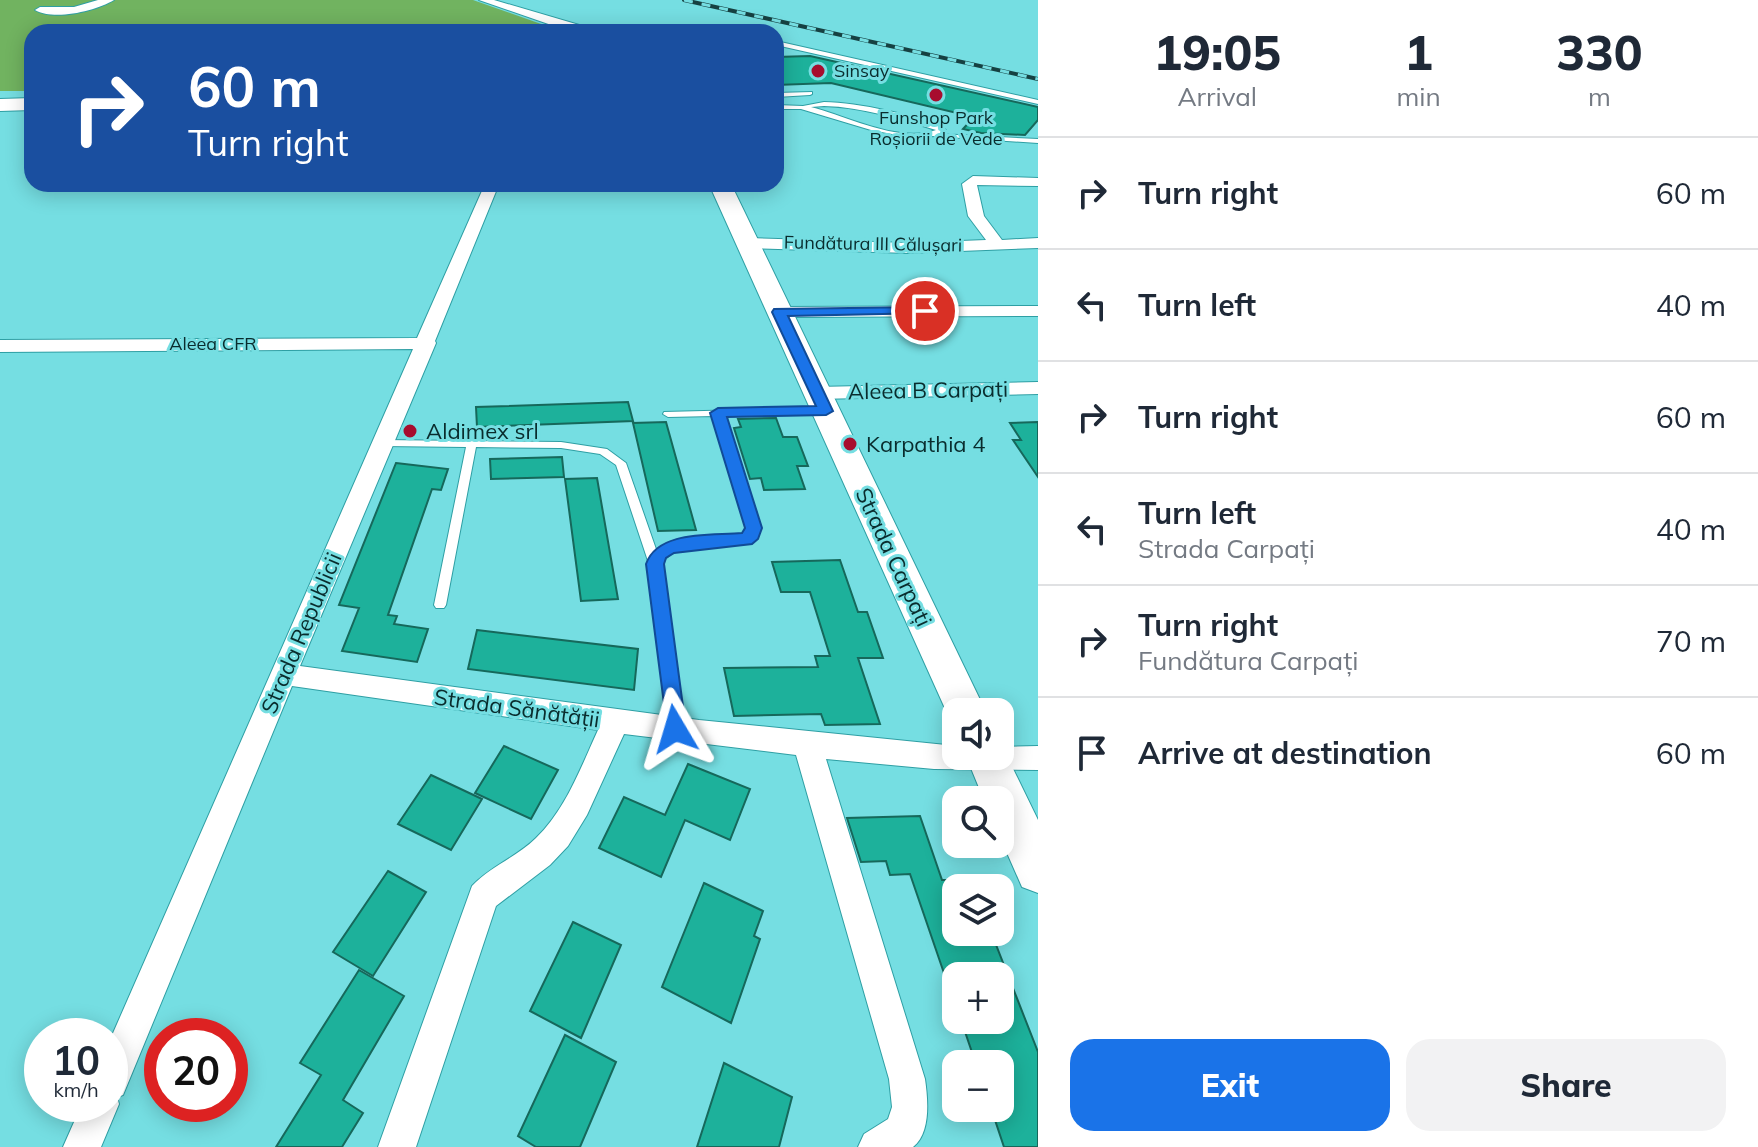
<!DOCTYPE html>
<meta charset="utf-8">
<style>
body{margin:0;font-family:Mulish,sans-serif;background:#f2f2f3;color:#1f2937;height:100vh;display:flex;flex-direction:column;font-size:30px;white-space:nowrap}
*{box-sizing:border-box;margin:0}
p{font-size:26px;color:#747a83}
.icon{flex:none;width:44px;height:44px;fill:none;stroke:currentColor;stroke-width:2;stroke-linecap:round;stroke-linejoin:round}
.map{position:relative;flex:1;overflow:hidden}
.side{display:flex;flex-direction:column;background:#fff;width:720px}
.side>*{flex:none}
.banner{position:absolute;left:24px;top:24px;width:760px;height:168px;border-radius:24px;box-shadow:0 4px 20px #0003;background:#1a4fa0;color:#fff;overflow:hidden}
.fabs{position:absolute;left:942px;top:698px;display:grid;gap:16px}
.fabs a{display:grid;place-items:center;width:72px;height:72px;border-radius:16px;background:#fff;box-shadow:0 4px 20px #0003;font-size:40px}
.speed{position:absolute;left:24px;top:1018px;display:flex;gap:16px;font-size:40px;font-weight:700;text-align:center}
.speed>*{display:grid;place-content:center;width:104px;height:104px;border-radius:50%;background:#fff;box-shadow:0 4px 20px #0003;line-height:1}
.speed small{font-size:20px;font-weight:400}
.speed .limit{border:12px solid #d22;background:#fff;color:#111}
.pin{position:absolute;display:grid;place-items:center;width:68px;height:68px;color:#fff;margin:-34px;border:4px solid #fff;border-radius:50%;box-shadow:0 2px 8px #0007}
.me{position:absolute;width:88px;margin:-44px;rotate:353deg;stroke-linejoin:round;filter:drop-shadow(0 0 6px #0008)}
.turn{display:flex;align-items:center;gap:28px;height:168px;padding:0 32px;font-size:36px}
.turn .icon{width:104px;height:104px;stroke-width:2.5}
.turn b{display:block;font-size:56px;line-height:68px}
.eta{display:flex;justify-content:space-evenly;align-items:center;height:136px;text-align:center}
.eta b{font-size:48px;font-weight:800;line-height:56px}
.cta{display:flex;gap:16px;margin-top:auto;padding:16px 32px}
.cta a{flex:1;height:92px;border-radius:24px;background:#1a73e8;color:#fff;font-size:32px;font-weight:800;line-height:92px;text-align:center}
.cta a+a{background:#f2f2f3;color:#1f2937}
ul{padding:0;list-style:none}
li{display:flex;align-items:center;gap:24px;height:112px;padding:0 32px;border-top:2px solid #e0e1e3}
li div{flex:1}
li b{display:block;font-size:30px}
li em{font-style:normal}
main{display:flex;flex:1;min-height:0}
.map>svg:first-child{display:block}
.green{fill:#71b360}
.building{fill:#1db19b;stroke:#16685b;stroke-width:2}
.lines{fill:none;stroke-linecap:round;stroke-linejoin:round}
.lane-casing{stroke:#2e9fa4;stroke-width:2}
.street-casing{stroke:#2e9fa4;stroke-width:2}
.secondary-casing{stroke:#2e9fa4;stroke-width:2}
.lane{fill:#fff;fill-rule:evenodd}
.street{fill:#fff;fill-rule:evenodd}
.secondary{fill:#fff;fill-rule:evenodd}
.rail-casing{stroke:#164142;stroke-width:4}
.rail{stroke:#75dee2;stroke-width:3;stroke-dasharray:9;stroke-linecap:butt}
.route{fill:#1a73e8;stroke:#114b97;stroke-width:2}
.poi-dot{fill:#a70d2e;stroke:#75dee2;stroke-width:3}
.labels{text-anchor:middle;stroke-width:6;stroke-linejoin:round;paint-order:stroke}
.far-poi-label{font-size:18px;fill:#092c2d;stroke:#75dee2;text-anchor:start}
.far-street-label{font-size:18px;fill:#092c2d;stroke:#75dee2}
.street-label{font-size:22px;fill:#092c2d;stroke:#75dee2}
.poi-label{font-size:22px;fill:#092c2d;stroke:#75dee2;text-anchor:start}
</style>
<main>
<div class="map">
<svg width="1038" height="1147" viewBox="0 0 1038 1147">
<rect width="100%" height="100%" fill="#75dee2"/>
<path class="green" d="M0,0h473l85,30 -2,2h-524v59h-32z"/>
<g class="building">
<path d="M810,56l228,51v13l-13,15 -44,-2 -18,-4 11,-12 -143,-34 -55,2v-28z"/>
<path d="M628,402l5,19 -156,6 -1,-20z"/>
<path d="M776,418l7,19h14l11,29h-11l8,23 -41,1 -3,-12 -11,1 -16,-51 7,-1 -3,-8z"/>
<path d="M666,422l30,108 -38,1 -25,-108z"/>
<path d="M1038,422v55l-25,-37h8l-11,-17z"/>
<path d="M562,457l2,20 -73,2 -1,-20z"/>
<path d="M396,463l52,6 -7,21 -9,-1 -44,126 9,1 -3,8 34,5 -11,33 -75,-11 17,-43 -20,-3z"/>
<path d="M597,478l21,121 -37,2 -16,-122z"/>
<path d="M840,560l18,52h9l16,46h-25l22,66 -55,1 -4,-11 -87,2 -10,-48 94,-1 -3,-11h15l-20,-64h-29l-9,-30z"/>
<path d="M477,630l161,19 -4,41 -166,-21z"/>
<path d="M504,746l54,24 -27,49 -56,-26z"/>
<path d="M688,764l62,25 -20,51 -45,-20 -24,57 -62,-29 25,-51 41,18z"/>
<path d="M431,775l51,24 -31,51 -53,-26z"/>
<path d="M920,816l22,64h14v52h35l47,120v95h-34l-13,-39h9v-44h-24l-15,-44h39v-44h-55l-35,-102 -20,1 -4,-14 -25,1 -14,-44z"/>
<path d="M388,871l38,21 -53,84 -40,-24z"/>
<path d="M704,883l59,28 -9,25 6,3 -29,84 -69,-36z"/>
<path d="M573,922l48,23 -40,93 -51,-27z"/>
<path d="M359,970l45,26 -61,104 20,13 -21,34h-66l45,-72 -21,-12z"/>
<path d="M565,1035l51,27 -36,85h-44l-18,-11z"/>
<path d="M724,1063l68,34 -13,50h-82z"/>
</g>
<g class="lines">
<defs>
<g id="lane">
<path d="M776,41l262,59v4l-262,-59z"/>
<path d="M812,92v2l-2,1 -34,2v-4z"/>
<path d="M824,102c35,1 91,12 122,28l-8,4 100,5v4l-106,-7 -19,2 -42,-8 -70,-21h-25v-4l27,1zM824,106c39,1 75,13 112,24 -36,14 -89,-14 -125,-23z"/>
<path d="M825,408l4,1v4l-105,3 36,112 -4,10 -6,4c-26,5 -73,-3 -89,22l21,165 -2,4 -5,2 -5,-2 -2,-4 -19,-165 -33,-99 -16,-11 -39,-6 -85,-1 -30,158 -2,3h-8l-2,-3 32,-158 -83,-1 -5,-3 5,-3 178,2 46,7 19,14 31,89c25,-17 57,-15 86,-17l4,-2 1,-5 -34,-112 -46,1 -5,-3 1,-2z"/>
</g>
<g id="street">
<path d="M98,0h16c-18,11 -60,21 -79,10l5,-3h34z"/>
<path d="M479,0h15l109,32 -43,-4z"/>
<path d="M973,176l65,2v8l-61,-1 7,31 18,24 36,-2v10l-129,5 -162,-5 -8,-5 8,-5 162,5 77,-3 -18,-24 -6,-32z"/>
<path d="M485,184h14l-64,157 1,2 -136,323 399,54 257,26v10h44v-9l38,-1v24l-104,-1 -108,-10 99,320c3,21 6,54 -12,68h-55l6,-13 24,-15 4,-12 -3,-28 -93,-324 -172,-21 -37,81 -19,31 -18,19 -54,41 -80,241h-38l94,-261c19,-20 45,-29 64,-48 30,-29 45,-71 62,-108l-306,-44 -169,409 -6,2 2,7 -18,43h-38l19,-43h28v-64l303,-691 -413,3v-12l417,-2z"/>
<path d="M1038,306v10l-259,1 -9,-5 9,-5z"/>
<path d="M1038,382v12l-221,5 -10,-6 10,-6z"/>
</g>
<g id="secondary">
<path d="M32,98v12l-32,1v-12z"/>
<path d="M709,184h22l255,528h-30v14l-4,-2z"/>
<path d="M1000,742l38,78v73l-16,-6 -22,-50v-37h-16l-18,-44h34z"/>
</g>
</defs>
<use href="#lane" class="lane-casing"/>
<use href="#street" class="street-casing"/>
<use href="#secondary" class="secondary-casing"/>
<use href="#lane" class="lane"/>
<use href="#street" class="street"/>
<use href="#secondary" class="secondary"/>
<defs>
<path id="rail" d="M684,0l354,79"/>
</defs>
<use href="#rail" class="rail-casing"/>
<use href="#rail" class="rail"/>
</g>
<path class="route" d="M925,307l5,1v5l-142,3 45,95 -7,4 -99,2 35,111 -4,11 -6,5 -78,9 -8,5 -2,6 22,165 -4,6 -7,3 -7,-3 -22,-171c12,-34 65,-28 96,-31l3,-5 -35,-115 8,-5 98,-2 -44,-94 2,-3z"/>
<g class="poi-dot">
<circle cx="818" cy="71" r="8"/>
<circle cx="936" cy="95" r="8"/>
<circle cx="410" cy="431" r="8"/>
<circle cx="850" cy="444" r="8"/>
</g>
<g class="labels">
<g class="far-poi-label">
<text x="834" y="77">Sinsay</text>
<text x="936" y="124" text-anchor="middle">Funshop Park<tspan x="936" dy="21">Roșiorii de Vede</tspan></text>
</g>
<g class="far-street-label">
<text transform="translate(873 244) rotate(1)" y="6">Fundătura III Călușari</text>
<text x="213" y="350">Aleea CFR</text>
</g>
<g class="street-label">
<text transform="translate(928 390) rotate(-1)" y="8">Aleea B Carpați</text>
<text transform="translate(894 557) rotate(65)" y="8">Strada Carpați</text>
<text transform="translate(301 633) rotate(-67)" y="8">Strada Republicii</text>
<text transform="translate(517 708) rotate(8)" y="8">Strada Sănătății</text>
</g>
<g class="poi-label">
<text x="426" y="439">Aldimex srl</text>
<text x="866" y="452">Karpathia 4</text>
</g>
</g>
</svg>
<div class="fabs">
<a><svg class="icon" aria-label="sound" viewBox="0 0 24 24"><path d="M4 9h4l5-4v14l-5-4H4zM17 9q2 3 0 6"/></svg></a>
<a><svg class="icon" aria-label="search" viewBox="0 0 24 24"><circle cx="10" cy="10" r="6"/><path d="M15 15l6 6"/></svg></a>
<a><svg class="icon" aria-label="layers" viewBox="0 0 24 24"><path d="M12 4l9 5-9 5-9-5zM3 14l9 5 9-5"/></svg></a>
<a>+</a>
<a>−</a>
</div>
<div class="speed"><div>10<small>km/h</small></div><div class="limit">20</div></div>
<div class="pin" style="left:925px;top:311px;background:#d93025"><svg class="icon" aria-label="arrive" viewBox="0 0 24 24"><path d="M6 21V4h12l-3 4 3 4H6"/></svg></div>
<svg class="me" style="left:675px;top:729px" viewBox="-20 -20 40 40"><path d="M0-17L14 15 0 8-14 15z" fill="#1a73e8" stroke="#fff" stroke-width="4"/></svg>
<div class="banner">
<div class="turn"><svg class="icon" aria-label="right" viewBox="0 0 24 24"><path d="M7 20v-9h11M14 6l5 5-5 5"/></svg><div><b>60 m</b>Turn right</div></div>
</div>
</div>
<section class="side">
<div class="eta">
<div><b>19:05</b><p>Arrival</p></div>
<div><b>1</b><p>min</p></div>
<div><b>330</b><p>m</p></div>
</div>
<ul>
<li><svg class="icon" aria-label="right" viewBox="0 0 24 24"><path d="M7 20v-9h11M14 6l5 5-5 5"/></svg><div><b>Turn right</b></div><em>60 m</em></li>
<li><svg class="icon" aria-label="left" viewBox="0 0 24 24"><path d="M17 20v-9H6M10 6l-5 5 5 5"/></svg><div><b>Turn left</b></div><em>40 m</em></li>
<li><svg class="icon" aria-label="right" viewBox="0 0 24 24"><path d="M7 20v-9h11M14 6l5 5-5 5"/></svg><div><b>Turn right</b></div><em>60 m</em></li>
<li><svg class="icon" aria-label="left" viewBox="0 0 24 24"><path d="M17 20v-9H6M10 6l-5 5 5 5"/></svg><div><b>Turn left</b><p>Strada Carpați</p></div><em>40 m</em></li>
<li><svg class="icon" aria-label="right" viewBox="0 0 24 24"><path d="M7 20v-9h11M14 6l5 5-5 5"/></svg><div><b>Turn right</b><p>Fundătura Carpați</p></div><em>70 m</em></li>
<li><svg class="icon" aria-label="arrive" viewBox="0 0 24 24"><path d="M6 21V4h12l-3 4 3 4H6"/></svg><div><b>Arrive at destination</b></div><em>60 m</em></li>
</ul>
<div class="cta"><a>Exit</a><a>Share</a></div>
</section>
</main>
